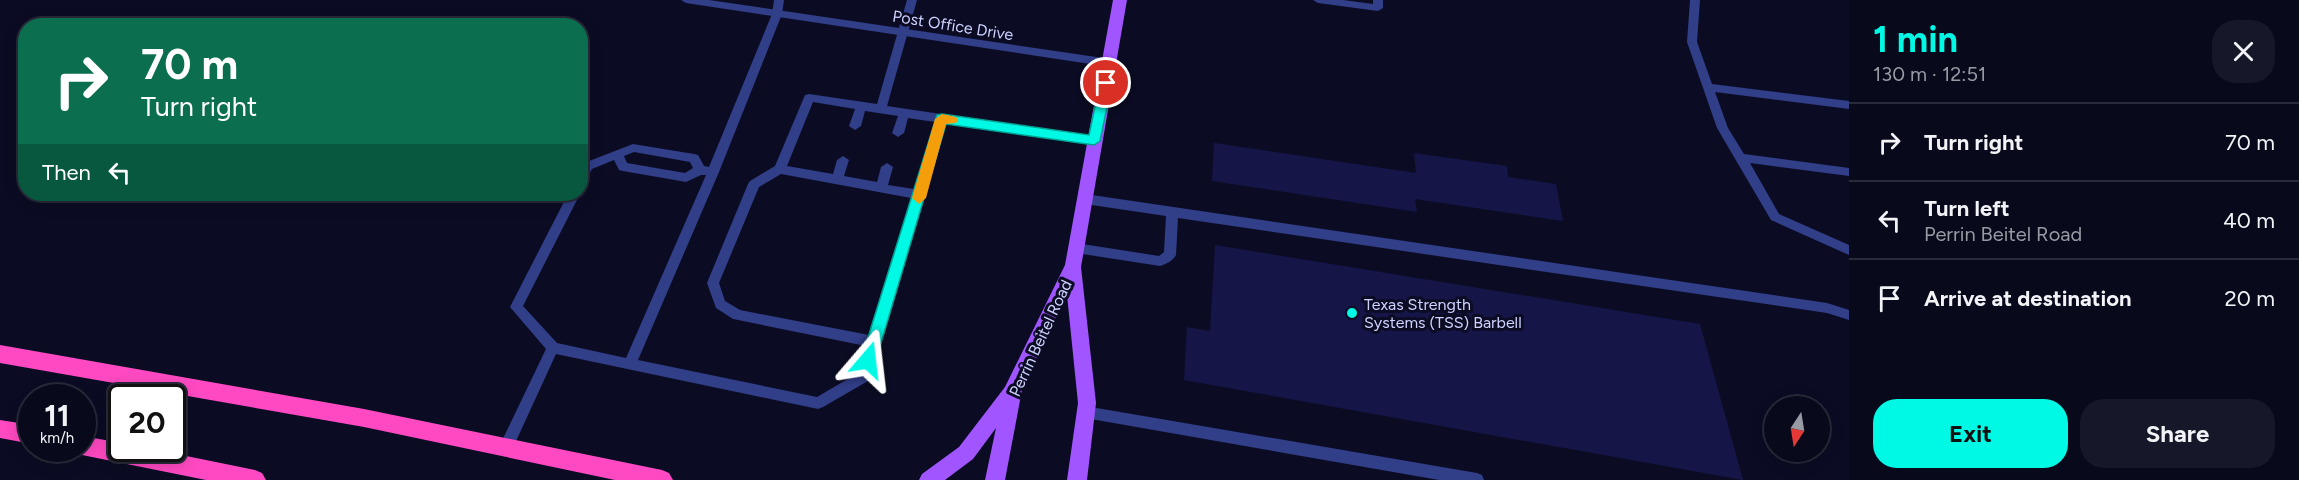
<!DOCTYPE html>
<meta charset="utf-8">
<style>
body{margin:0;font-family:Figtree,sans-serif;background:#161728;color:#f1f3f6;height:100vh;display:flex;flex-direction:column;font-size:22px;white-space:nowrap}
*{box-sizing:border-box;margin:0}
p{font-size:20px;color:#989aa3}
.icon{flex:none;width:33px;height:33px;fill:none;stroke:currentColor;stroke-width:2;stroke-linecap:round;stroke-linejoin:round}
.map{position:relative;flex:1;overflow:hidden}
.sheet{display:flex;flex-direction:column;background:#08091b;width:450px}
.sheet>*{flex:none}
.top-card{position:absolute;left:18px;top:18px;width:570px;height:183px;border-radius:24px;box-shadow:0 3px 15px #0003,0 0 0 2px #292a3a;background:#0b6e4f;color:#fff;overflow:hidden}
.needle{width:39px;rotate:192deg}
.fabs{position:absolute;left:1764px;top:396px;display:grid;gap:12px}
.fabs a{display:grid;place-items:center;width:66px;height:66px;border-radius:50%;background:#08091b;box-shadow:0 3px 15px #0003,0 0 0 2px #292a3a;font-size:30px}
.speed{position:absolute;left:18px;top:384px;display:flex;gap:12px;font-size:30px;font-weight:700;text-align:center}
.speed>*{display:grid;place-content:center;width:78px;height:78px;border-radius:50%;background:#08091b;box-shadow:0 3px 15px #0003,0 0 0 2px #292a3a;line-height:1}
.speed small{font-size:15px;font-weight:400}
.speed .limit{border:3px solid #111;border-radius:9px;background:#fff;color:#111}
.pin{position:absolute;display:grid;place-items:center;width:51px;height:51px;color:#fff;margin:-26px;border:3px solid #fff;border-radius:50%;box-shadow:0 2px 6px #0007}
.me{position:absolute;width:66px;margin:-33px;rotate:17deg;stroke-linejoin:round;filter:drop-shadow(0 0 4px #0008)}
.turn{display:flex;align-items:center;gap:21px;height:126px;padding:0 24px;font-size:27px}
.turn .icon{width:78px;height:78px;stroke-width:2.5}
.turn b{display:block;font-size:42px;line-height:51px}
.then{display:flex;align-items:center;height:57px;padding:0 24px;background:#0003;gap:12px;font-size:22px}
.round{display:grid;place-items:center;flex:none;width:63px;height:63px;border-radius:24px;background:#161728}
.head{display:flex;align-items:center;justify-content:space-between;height:102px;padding:0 24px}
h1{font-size:36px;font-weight:700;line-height:45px;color:#00f9e4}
.primary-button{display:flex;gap:12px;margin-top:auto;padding:12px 24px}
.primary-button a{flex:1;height:69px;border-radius:24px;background:#00f9e4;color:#111;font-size:24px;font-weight:700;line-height:69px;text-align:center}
.primary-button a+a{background:#161728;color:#f1f3f6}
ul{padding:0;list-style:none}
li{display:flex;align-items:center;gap:18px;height:78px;padding:0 24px;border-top:2px solid #292a3a}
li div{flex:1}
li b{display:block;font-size:22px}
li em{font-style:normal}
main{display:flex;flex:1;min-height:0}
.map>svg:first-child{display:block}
.building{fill:#161547}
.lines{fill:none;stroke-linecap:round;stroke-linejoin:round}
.service{fill:#313e88;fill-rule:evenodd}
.minor{fill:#313e88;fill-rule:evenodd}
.primary{fill:#a055ff;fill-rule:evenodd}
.motorway{fill:#ff49c2;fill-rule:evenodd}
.route{fill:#00f9e4;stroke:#00a294;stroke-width:1.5}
.slow{fill:#f59e0b}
.poi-dot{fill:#00f9e4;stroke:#0b0c24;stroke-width:2}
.labels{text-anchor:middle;stroke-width:6;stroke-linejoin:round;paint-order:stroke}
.street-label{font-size:16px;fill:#ced2ff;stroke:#0b0c24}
.poi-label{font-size:16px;fill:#ced2ff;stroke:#0b0c24;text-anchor:start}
</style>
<main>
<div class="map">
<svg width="1849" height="480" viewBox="0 0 1849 480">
<rect width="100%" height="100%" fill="#0b0c24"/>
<g class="building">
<path d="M1214,143l202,30 -2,-20 93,13 1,11 48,7 7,37 -148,-22 2,13 -205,-31z"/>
<path d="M1215,245l485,79 43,156 -559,-100 3,-53 23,4z"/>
</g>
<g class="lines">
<g class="service">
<path d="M774,0h10l-2,14 -63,158 -81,188 179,37 41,-24 8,-27 -133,-27 -17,-11 -9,-25 41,-99 2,-3 25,-15 30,-71 4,-1 68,10 30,-104h10l-30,106 207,31 6,4 -6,4 -149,-21 -20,69 1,2 -3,4 -53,178 -2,4 -45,26 -5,2 -262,-55 -45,98 -5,1 -5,-1 -2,-5 47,-98 -36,-42 58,-113h12l-57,112 34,37 69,15 80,-183h-5l-15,7 -63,-11 -4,-1 -5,-10 -22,9 -8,15 -4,1v-16l4,-6 49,-19 61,10 4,1 6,11 5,1 63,-153zM813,102l42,7 -6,17 6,4 6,-4 4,-15 33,5 -6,17 6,4 6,-4 4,-15 27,4 -21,67 -26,-4 5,-18 -6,-4 -6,4 -4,15 -33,-6 5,-16 -6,-4 -6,4 -4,14 -46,-8zM634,152l56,10 3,6 -8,5 -58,-10 -3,-7zM781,174l130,24 -42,137 -129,-25 -15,-9 -6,-18 40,-96z"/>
<path d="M1313,0h30l30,4v-4h10v8l-5,3 -60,-8z"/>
<path d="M1690,0h10l-3,42 15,42 137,17v8l-134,-17 13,36 16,26 105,14v8l-99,-13 29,51 70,31v10l-78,-35 -54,-92 -30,-86z"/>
<path d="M1085,194l742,109 22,7v10l-22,-7 -649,-95 -2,37c-3,6 -10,9 -16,11l-84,-13 -4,-2 -2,-3 2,-3 4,-2 83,13 5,-4 2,-36 -81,-12 -6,-5z"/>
<path d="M1085,406l392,67 5,2 2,5h-45l-354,-62 -5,-2 -2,-4 2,-4z"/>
</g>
<path class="minor" d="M681,0h28l401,59 5,4 -5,4 -424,-64z"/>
<path class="primary" d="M1113,0h14l-46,267 15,136 -9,77h-20l11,-77 -11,-108 -45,95 -17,90h-20l11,-52 -23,31 -28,21h-26l3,-6 37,-27 46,-60 60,-122z"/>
<g class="motorway">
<path d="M0,345l364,64 298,61 7,3 4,7h-58l-251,-53 -364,-64z"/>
<path d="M0,420l32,5v19l-32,-6z"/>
<path d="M82,436l40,7v5h25l108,22 7,3 4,7h-60l-124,-25 -7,-3 -2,-4h9z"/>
</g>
</g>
<path class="route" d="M1106,78l6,5 -12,58 -6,4 -148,-21 -70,236 -2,4 -6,2 -5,-2 -2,-4 76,-245 5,-1 147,21 11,-52z"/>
<path class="slow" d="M942,114l14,3 2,3 -2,3 -10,1 -20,74 -7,6 -7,-6 23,-79z"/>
<circle class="poi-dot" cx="1352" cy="313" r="6"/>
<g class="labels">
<g class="street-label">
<text transform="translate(953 25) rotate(9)" y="6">Post Office Drive</text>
<text transform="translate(1040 338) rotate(-65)" y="6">Perrin Beitel Road</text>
</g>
<g class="poi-label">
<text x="1364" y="310">Texas Strength<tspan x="1364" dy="18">Systems (TSS) Barbell</tspan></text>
</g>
</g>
</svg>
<div class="fabs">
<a><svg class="needle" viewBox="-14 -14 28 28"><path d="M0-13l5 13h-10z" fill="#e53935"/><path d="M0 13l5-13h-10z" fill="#989aa3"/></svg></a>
</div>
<div class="speed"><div>11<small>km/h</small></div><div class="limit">20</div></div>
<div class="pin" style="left:1106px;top:83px;background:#d93025"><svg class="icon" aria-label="arrive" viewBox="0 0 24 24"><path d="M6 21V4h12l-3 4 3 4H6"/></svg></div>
<svg class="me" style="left:868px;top:360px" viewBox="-20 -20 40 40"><path d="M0-17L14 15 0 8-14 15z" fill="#00f9e4" stroke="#fff" stroke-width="4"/></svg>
<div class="top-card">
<div class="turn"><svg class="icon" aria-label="right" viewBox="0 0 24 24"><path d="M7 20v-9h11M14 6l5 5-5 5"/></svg><div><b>70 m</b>Turn right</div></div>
<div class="then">Then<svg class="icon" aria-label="left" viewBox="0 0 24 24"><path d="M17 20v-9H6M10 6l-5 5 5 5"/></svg></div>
</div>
</div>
<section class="sheet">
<div class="head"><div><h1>1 min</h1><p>130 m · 12:51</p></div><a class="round"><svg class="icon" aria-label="close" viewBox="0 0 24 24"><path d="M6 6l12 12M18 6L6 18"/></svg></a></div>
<ul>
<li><svg class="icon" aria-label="right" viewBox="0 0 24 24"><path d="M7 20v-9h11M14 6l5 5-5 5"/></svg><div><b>Turn right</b></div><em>70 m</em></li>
<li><svg class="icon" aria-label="left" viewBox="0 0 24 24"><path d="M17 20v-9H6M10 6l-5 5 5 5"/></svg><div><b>Turn left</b><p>Perrin Beitel Road</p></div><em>40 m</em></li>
<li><svg class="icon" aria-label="arrive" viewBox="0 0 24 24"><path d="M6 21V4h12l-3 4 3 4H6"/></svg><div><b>Arrive at destination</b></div><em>20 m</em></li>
</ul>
<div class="primary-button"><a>Exit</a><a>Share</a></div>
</section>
</main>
